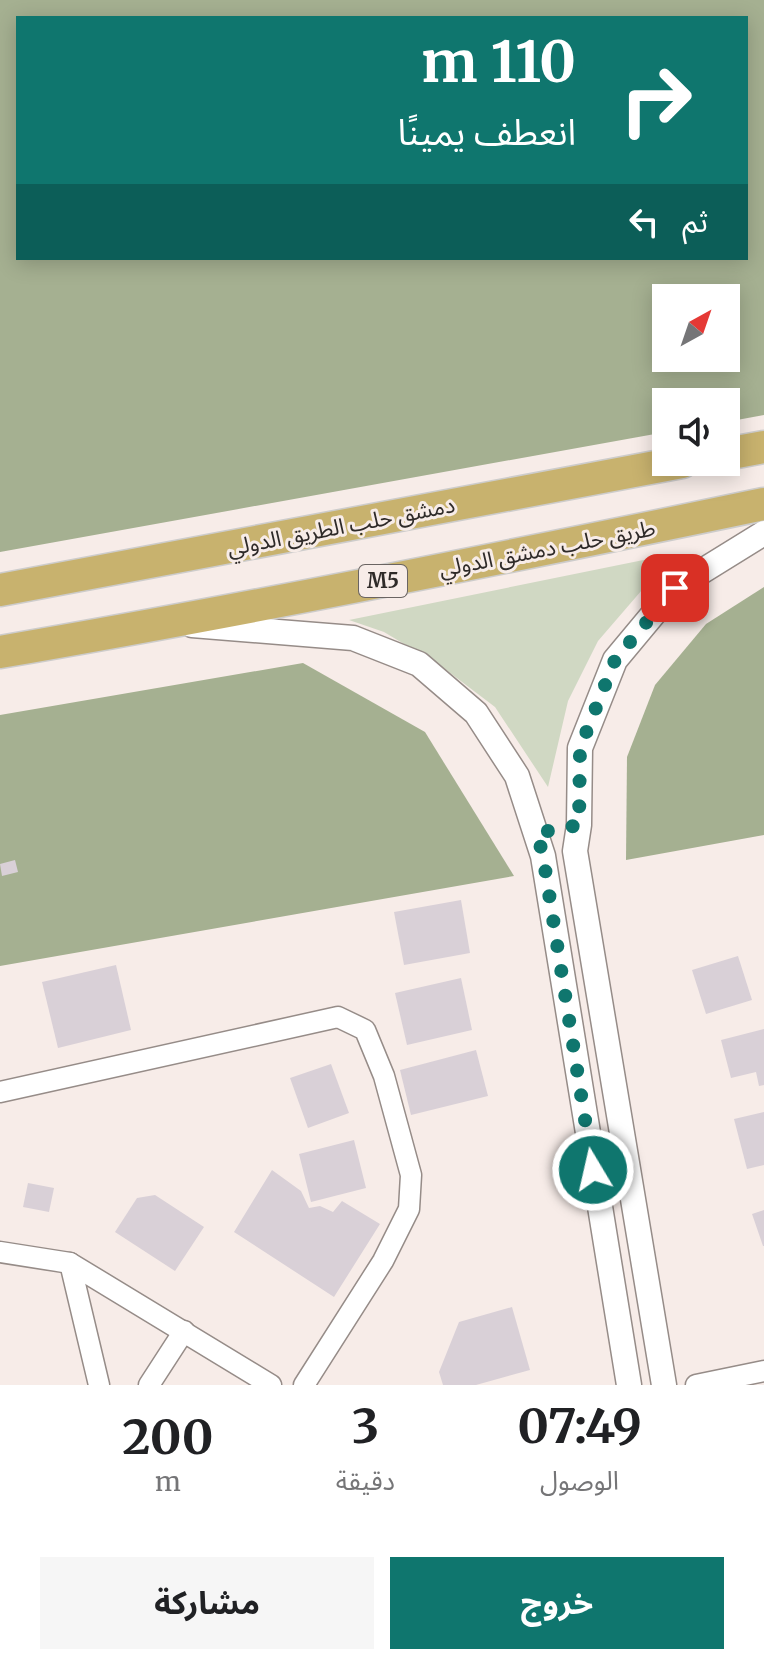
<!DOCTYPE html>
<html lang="ar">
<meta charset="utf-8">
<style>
body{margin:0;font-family:Merriweather,"Noto Sans Arabic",serif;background:#f6f6f6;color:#202124;direction:rtl;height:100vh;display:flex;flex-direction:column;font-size:30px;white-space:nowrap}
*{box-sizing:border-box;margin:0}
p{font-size:26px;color:#757577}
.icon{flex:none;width:44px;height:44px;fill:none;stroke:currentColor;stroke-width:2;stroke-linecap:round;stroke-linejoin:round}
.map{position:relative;height:1385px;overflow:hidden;direction:ltr}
.drawer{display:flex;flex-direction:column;background:#fff;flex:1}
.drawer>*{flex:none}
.banner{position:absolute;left:16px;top:16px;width:732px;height:244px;border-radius:0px;box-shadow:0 4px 20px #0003;direction:rtl;background:#0f766e;color:#fff;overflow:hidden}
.needle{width:52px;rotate:40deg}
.buttons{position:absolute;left:652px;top:284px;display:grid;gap:16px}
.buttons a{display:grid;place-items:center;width:88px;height:88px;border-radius:0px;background:#fff;box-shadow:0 4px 20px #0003;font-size:40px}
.pin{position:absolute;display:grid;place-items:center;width:68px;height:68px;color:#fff;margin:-34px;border-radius:16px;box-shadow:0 4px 12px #0006}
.me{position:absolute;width:88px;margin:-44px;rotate:351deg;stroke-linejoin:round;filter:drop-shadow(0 0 6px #0008)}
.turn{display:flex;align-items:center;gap:28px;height:168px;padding:0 40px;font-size:36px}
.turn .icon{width:104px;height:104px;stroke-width:2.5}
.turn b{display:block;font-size:56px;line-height:68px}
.then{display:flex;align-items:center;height:76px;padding:0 40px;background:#0003;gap:16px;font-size:30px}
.eta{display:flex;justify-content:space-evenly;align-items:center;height:136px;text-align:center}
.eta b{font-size:48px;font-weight:700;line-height:56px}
.button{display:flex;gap:16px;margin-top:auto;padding:16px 40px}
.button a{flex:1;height:92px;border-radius:0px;background:#0f766e;color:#fff;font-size:32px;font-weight:700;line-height:92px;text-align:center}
.button a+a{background:#f6f6f6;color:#202124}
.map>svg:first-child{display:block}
.green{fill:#d0d8c3}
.forest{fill:#a5b091;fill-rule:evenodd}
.building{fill:#d9d0d7}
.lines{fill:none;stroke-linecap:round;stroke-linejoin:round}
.minor-casing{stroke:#968c88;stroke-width:23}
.tertiary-casing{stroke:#968c88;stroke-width:27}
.trunk-casing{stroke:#cdcccb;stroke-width:35}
.minor{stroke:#fff;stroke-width:20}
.tertiary{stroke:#fff;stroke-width:24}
.trunk{stroke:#c8b26e;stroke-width:32}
.route{stroke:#0f766e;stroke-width:14;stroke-dasharray:0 25.2}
.labels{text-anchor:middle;stroke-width:6;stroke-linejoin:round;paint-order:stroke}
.shield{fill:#f7ece8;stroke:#6a6462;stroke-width:2}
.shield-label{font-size:20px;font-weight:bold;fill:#2e2a28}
.street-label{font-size:22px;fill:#2e2a28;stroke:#f7ece8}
</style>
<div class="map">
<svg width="764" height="1385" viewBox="0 0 764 1385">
<rect width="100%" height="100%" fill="#f7ece8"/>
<path class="green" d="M673,554l-75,87 -30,60 -20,86 -53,-80 -54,-41 -57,-34 -35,-12z"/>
<g class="forest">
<path d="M0,0h764v415l-38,7v-20h-60v30l-666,120zM18,18h728v240h-728zM666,298h60v60h-60z"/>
<path d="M764,587v248l-138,25 1,-103 28,-72 51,-61z"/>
<path d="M303,663l122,69 89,144 -514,90v-251z"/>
</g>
<g class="building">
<path d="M15,860l3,12 -16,4 -2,-12z"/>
<path d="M461,900l9,53 -66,12 -10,-53z"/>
<path d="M738,956l14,44 -46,14 -14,-44z"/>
<path d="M116,965l15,65 -73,18 -16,-66z"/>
<path d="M461,978l11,52 -65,15 -12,-52z"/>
<path d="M764,1029v56l-5,1 -3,-14 -25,6 -10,-38z"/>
<path d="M476,1050l12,46 -77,19 -11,-45z"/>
<path d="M331,1064l18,49 -41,15 -18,-50z"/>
<path d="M764,1112v53l-17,4 -13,-50z"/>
<path d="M354,1140l12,48 -55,14 -12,-48z"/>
<path d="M272,1170l29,21 8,17 11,-2 13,6 9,-11 38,23 -46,73 -100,-65z"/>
<path d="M28,1183l26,5 -5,24 -26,-5z"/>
<path d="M155,1195l49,32 -29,44 -60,-39 22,-34z"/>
<path d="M764,1210v36h-1l-11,-32z"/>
<path d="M512,1307l18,63 -54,15h-33l-4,-13 20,-50z"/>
</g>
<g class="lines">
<defs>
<g id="minor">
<path d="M0,1092l338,-75 27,13 19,46 27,99 -2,34 -26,52 -79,124"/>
<path d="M0,1252l70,11 201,122"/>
<path d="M70,1263l29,122"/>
<path d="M149,1385l35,-54"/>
<path d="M696,1385l68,-14"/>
</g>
<g id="tertiary">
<path d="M192,625l161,13 66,26 57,49 41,63 26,80 86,529"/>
<path d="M664,1385l-89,-534 4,-26 1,-77 35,-88 60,-72 89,-55"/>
</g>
<g id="trunk">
<path d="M726,454l38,-7"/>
<path d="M0,590l682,-128"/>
<path d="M0,652c256,-44 510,-95 764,-148"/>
</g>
</defs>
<use href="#minor" class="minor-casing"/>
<use href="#tertiary" class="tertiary-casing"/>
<use href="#trunk" class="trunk-casing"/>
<use href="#minor" class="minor"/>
<use href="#tertiary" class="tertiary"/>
<use href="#trunk" class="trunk"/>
</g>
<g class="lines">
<path class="route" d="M593,1170l-50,-314 -6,-23 42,-8 1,-77 35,-88 60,-72"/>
</g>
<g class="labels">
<rect class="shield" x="359" y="565" width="48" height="32" rx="6"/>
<g class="shield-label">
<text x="383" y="588">M5</text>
</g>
<g class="street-label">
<text transform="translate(341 526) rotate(-11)" y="8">دمشق حلب الطريق الدولي</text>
<text transform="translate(547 548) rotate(-11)" y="8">طريق حلب دمشق الدولي</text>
</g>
</g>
</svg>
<div class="buttons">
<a><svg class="needle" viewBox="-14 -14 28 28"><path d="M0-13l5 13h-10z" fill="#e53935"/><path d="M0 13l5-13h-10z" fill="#757577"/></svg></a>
<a><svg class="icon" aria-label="sound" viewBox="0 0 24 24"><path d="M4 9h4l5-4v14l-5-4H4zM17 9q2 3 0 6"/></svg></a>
</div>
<div class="pin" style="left:675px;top:588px;background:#d93025"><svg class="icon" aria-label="arrive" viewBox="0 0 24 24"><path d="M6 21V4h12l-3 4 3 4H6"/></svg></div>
<svg class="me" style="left:593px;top:1170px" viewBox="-20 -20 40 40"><circle r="17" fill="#0f766e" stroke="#fff" stroke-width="3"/><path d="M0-11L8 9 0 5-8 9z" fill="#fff"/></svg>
<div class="banner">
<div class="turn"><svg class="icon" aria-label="right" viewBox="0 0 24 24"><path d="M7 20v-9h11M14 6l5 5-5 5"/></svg><div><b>110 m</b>انعطف يمينًا</div></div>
<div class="then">ثم<svg class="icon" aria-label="left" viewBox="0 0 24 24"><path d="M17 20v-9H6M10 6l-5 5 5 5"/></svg></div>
</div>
</div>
<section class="drawer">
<div class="eta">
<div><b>07:49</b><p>الوصول</p></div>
<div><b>3</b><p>دقيقة</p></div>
<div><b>200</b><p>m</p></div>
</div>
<div class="button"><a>خروج</a><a>مشاركة</a></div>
</section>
